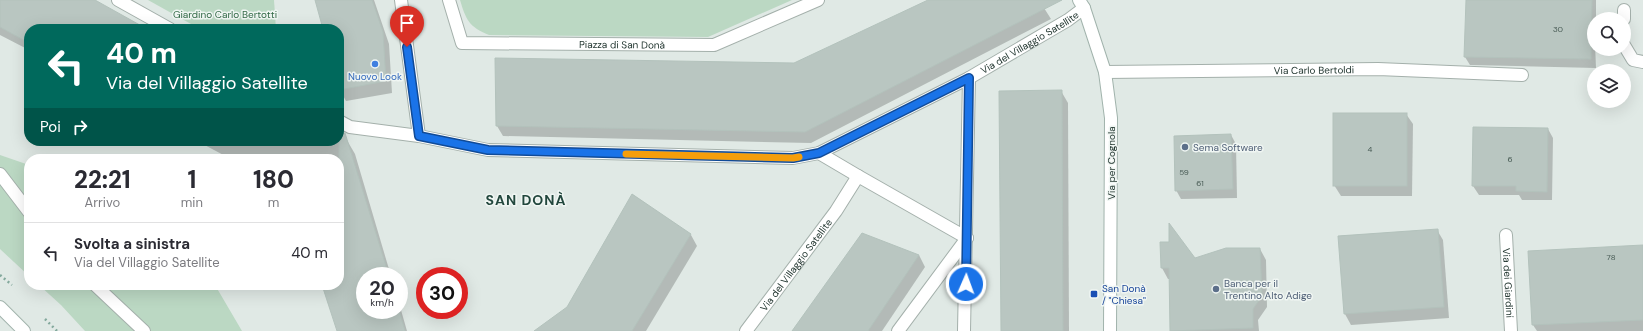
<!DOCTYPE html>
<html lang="it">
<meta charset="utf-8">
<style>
body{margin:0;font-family:"DM Sans",sans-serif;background:#f7f7f7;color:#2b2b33;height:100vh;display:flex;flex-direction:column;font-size:15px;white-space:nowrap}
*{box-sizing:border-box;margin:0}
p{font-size:13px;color:#7c7c81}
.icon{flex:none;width:22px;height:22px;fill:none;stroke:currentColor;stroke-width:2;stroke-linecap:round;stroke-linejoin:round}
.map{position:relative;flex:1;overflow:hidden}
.side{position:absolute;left:24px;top:154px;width:320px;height:136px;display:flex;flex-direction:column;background:#fff;border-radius:16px;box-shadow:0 4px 16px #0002}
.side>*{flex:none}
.banner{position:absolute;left:24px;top:24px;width:320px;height:122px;border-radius:16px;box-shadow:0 4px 16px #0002;background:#00695c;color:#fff;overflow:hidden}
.buttons{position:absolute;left:1587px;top:12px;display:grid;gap:8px}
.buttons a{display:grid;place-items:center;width:44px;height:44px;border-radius:50%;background:#fff;box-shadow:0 4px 16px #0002;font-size:20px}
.speed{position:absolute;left:356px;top:267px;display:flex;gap:8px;font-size:20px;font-weight:700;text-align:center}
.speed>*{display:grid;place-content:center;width:52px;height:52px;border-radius:50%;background:#fff;box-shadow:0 4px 16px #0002;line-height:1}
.speed small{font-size:10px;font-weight:400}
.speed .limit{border:6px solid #d22;background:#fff;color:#111}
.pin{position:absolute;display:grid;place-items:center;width:34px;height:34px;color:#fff;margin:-41px -17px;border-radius:50% 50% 50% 0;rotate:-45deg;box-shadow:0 0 4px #0007}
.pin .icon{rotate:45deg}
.me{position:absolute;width:44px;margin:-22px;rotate:2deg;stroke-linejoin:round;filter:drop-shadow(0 0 3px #0008)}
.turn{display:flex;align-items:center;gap:14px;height:84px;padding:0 16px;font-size:18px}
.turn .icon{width:52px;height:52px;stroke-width:2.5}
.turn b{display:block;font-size:28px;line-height:34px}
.then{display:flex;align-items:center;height:38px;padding:0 16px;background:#0003;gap:8px;font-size:15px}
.eta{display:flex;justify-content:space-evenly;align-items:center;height:68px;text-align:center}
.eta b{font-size:24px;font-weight:800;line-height:28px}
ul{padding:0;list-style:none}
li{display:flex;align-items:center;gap:12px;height:60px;padding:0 16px;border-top:1px solid #e1e1e2}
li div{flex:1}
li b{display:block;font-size:15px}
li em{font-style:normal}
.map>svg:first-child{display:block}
.green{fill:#bbd8c3}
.shadow{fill:#0003}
.building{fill:#b9c6c1;stroke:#b3c2bc}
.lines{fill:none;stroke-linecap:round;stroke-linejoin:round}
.service-casing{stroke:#a4b0ab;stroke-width:14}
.minor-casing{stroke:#a4b0ab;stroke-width:14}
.secondary-casing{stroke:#a1b3ac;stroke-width:14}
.path{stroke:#84a99d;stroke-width:2.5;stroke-dasharray:2 3;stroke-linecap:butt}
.service{stroke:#fff;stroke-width:12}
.minor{stroke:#fff;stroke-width:12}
.secondary{stroke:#fff;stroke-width:12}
.route-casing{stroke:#114b97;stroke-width:10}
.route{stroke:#1a73e8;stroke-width:7}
.slow{stroke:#f59e0b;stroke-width:7}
.shop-dot{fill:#3f7fe0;stroke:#f0f6f3;stroke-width:1.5}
.service-dot{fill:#5c6f8a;stroke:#f0f6f3;stroke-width:1.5}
.transit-dot{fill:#1a4fb4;stroke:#f0f6f3;stroke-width:1.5}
.labels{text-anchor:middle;stroke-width:3;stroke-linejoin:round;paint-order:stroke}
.number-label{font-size:8px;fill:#485b55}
.park-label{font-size:10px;fill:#326946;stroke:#f0f6f3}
.street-label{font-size:10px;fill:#233731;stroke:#f0f6f3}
.shop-label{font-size:10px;fill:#366cbe;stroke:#f0f6f3}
.service-label{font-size:10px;fill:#4e5e75;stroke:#f0f6f3;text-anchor:start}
.transit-label{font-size:10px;fill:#164399;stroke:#f0f6f3;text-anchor:start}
.district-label{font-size:14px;font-weight:bold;letter-spacing:1px;fill:#22473d;stroke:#f0f6f3}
</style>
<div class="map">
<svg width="1643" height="331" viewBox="0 0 1643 331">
<rect width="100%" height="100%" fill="#e0e9e5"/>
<g class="green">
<path d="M148,0h126l2,29h-76z"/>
<path d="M460,0h332l-84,37 -219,-2c-20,-8 -23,-15 -29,-35z"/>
<path d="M0,155l29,10v111l-29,-27z"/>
<path d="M39,285h176l27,46h-157l-24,-26z"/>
</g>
<g class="shadow">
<path d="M0,0h93l52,29h-116v21l-29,-15z"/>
<path d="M316,0h58l15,44 3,49 -46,8 -7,-13v-59h-15z"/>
<path d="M931,0h108l12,19 -240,124 -308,-7 -6,-10 297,-62z"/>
<path d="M1467,0h129v19h-2l2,49 -126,-3 -5,-8z"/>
<path d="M1061,91l7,12 1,228h-67z"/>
<path d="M1406,114l7,10 -1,72h-71l-7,-11z"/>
<path d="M1548,129l5,9 -1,62h-30l-3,-5h-40l-6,-9z"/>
<path d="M1231,135l5,9 1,54 -56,1 -5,-9z"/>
<path d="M339,137l9,5 7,12 36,122h-26v34h34v-7l8,28h-69l-15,-46h16v-126h-108l-34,-18h142z"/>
<path d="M633,195l58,40 6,11 -51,85h-110l32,-23z"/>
<path d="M1437,230l6,10 6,78 -98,7 -6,-11 -6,-78z"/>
<path d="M1643,246v85h-106l-4,-6 -4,-73z"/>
<path d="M1260,249l6,11 1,47 -9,13 1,11h-88v-52h-3l-6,-11 33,-9z"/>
<path d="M919,255l6,12 -43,64h-89z"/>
</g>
<g class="building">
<path d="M0,0h95l52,29h-118v14l-29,-16z"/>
<path d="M315,0h57l11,32 3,49 -47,9v-61h-16z"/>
<path d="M928,0h134l-257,132 -309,-6 -1,-68 299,5z"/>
<path d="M1466,0h126l-1,59 -127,-2z"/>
<path d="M1062,90l1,241h-62l-2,-240z"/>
<rect x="1333" y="113" width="74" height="73"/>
<path d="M1473,127l75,1 -1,64 -31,-1v-5h-44z"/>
<path d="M345,133l44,143h-24v34h34l6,21h-68l-15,-46h17v-151z"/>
<path d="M1231,134l2,55 -58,2 -1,-55z"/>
<path d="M632,194l59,40 -59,97h-98l33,-24z"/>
<path d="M1169,223l26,35 31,-10h34l2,48 -9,13v19l-83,3 -1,-63h-8l-1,-26h9z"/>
<path d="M1438,229l6,78 -100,7 -6,-78z"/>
<path d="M862,233l57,22 -51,76h-76z"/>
<path d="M1643,245v75l-111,5 -4,-74z"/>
</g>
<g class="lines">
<defs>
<g id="service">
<path id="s1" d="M449,0l13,43 252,2 104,-45"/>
<path d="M1624,19v-9"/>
<path d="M1624,45l9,15 10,2"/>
<path id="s2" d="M1105,72l273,-3 144,6"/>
<path id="s3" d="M1506,235l5,96"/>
<path id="s4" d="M746,331l90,-120 22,-35"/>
<path d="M898,331l69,-93"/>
</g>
<g id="minor">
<path d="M118,0l52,29"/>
<path d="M401,0l18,136"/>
<path id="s5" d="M339,121l11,6 69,9 69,14 305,8 26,-5 150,-75 99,-58 16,-12"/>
<path d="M819,153l39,23 109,62"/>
<path d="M0,174l29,38"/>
<path d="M95,285l49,46"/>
<path d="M964,331l5,-253"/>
</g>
<g id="secondary">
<path d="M1079,0l5,8 21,64 6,46 -1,213"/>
<path d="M0,307l24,24"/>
</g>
</defs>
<use href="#service" class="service-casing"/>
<use href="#minor" class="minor-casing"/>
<use href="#secondary" class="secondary-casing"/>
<g class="path">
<path d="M0,275l12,10"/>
<path d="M45,319l12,12"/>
</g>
<use href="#service" class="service"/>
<use href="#minor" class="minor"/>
<use href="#secondary" class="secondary"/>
</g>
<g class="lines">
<defs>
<path id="route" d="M407,47l12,89 69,14 305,8 26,-5 150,-75 -3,206"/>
</defs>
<use href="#route" class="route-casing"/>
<use href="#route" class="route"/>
<path class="slow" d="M626,154l167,4 6,-1"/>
</g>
<circle class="shop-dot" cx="375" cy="64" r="4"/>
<g class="service-dot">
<circle cx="1185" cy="147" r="4"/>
<circle cx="1216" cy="289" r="4"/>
</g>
<rect class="transit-dot" x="1090" y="290" width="8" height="8" rx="2"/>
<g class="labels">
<g class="number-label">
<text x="1558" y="32">30</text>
<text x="1370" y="152">4</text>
<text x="1510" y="162">6</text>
<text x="1184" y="175">59</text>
<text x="1200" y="186">61</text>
<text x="1611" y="260">78</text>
</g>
<g class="park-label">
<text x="225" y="18">Giardino Carlo Bertotti</text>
</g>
<g class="street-label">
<text dy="4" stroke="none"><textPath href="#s5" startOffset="722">Via del Villaggio Satellite</textPath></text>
<text dy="4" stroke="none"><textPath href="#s1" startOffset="205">Piazza di San Donà</textPath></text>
<text dy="4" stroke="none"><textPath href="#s2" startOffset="209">Via Carlo Bertoldi</textPath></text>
<text transform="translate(1111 163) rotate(-90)" y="4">Via per Cognola</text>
<text dy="4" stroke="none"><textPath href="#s4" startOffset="83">Via del Villaggio Satellite</textPath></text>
<text dy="4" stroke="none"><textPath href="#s3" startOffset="48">Via dei Giardini</textPath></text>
</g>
<g class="shop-label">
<text x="375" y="80">Nuovo Look</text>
</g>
<g class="service-label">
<text x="1193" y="151">Sema Software</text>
<text x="1224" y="287">Banca per il<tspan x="1224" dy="12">Trentino Alto Adige</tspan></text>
</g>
<g class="transit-label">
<text x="1102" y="292">San Donà<tspan x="1102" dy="12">/ "Chiesa"</tspan></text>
</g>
<g class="district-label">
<text x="526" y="205">SAN DONÀ</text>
</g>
</g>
</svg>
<div class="buttons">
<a><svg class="icon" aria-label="search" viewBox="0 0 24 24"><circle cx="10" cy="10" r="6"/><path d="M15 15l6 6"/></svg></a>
<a><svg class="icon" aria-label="layers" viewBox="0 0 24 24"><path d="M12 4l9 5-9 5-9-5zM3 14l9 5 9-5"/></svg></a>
</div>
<div class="speed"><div>20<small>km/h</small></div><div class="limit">30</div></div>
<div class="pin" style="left:407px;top:47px;background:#d93025"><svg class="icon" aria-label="arrive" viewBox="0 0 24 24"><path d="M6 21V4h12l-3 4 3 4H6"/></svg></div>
<svg class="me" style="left:966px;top:284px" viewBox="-20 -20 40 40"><circle r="17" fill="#1a73e8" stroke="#fff" stroke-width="3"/><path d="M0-11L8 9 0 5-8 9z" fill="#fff"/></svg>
<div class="banner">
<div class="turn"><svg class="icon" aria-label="left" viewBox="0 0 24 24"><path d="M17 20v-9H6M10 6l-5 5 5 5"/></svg><div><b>40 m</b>Via del Villaggio Satellite</div></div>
<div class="then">Poi<svg class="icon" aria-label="right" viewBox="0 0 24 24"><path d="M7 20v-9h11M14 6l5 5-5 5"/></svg></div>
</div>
<section class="side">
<div class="eta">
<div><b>22:21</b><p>Arrivo</p></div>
<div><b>1</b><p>min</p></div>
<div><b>180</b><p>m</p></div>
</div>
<ul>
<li><svg class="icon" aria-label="left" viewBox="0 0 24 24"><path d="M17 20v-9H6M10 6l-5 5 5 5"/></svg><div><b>Svolta a sinistra</b><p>Via del Villaggio Satellite</p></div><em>40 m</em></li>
</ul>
</section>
</div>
